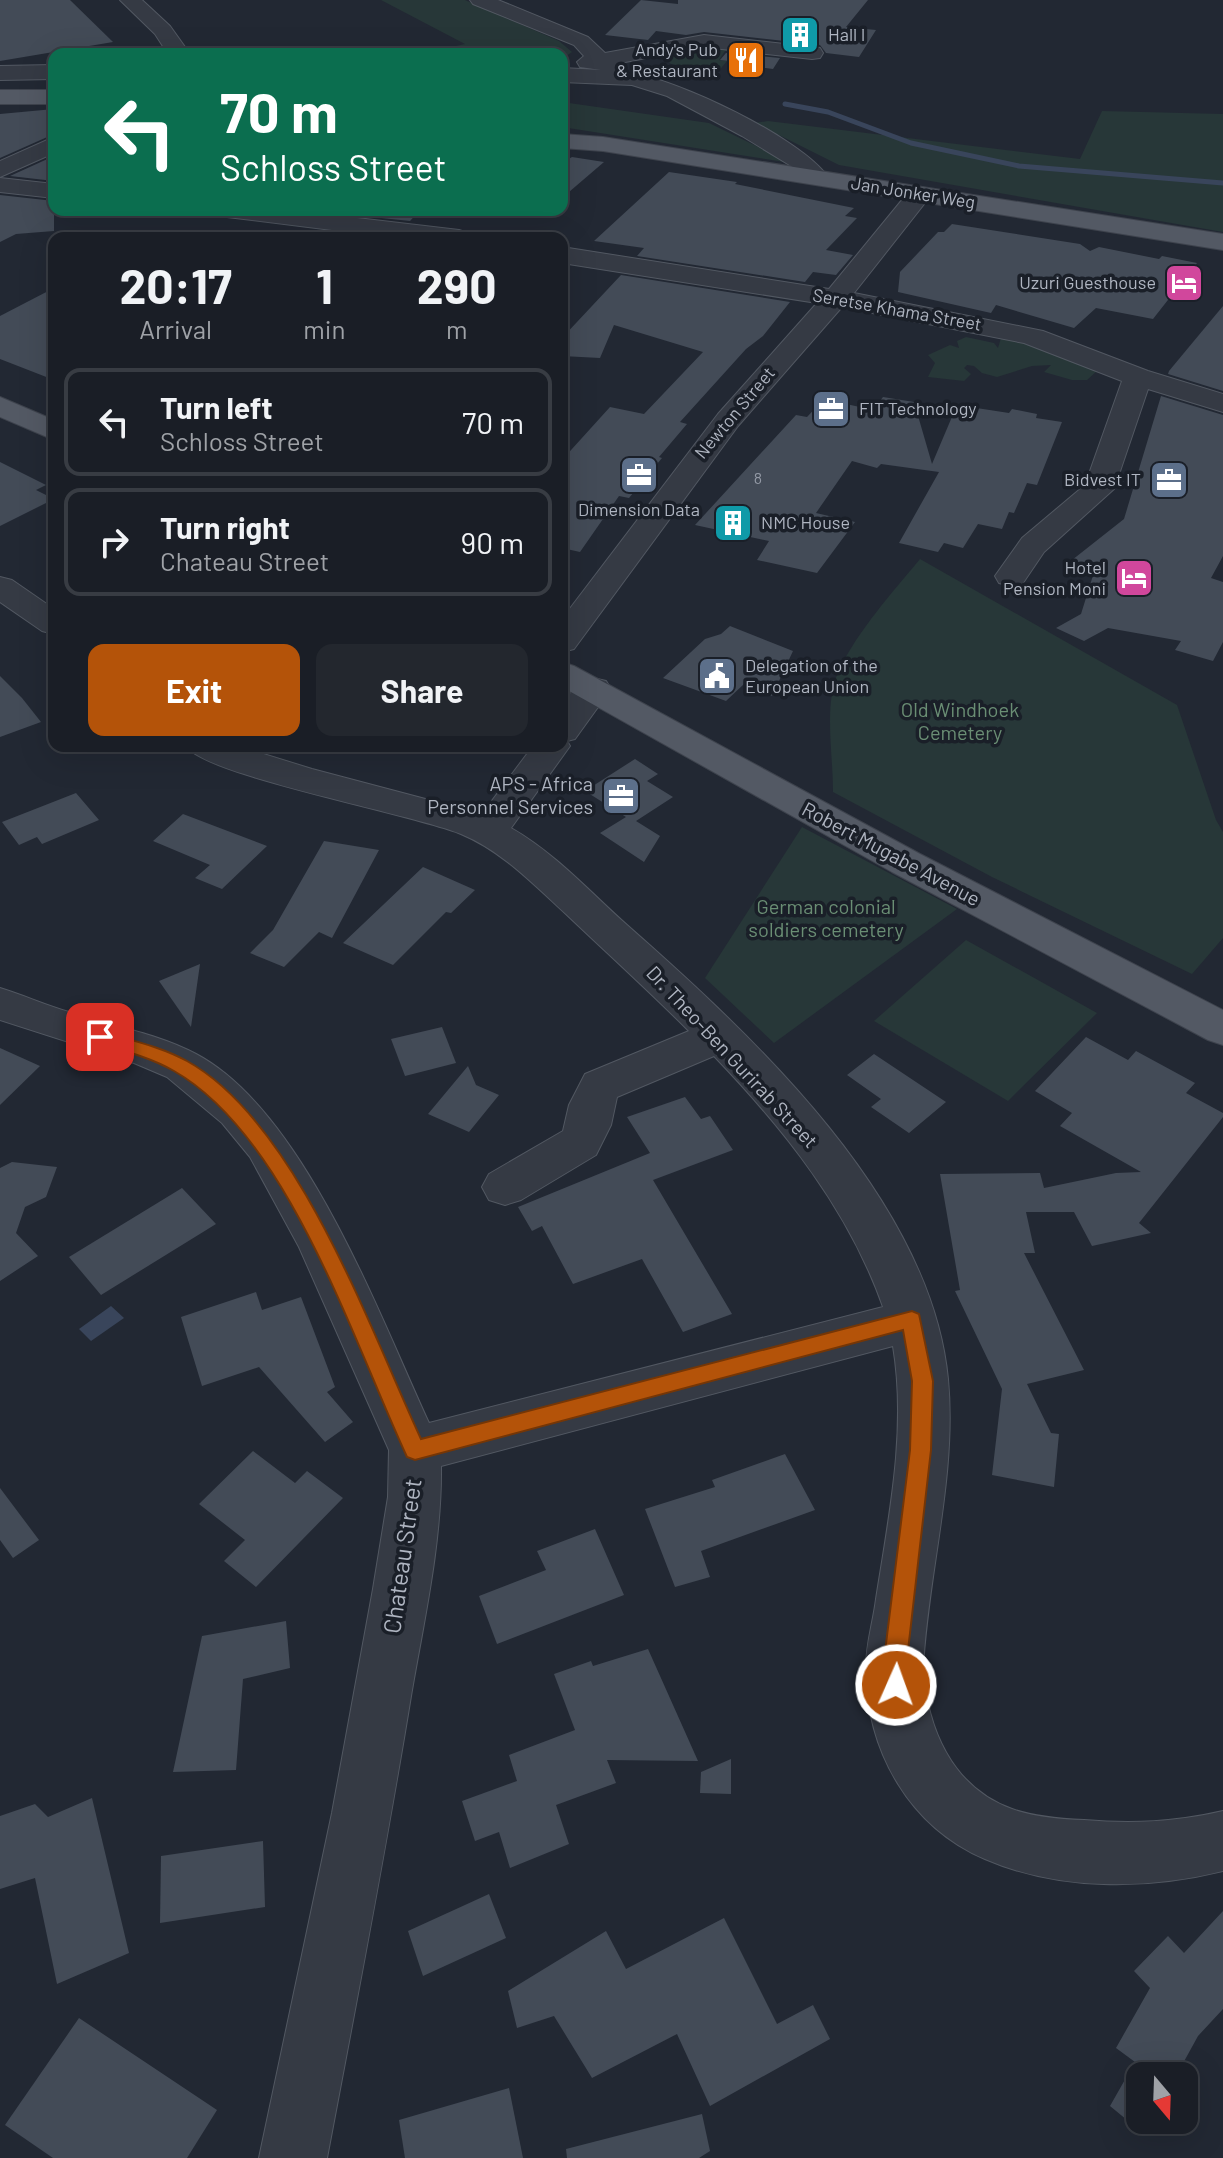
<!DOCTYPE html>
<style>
body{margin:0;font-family:Barlow,sans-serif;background:#23272e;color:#f1f3f6;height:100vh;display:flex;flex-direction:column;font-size:30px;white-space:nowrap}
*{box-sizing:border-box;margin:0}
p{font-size:26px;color:#9fa2a7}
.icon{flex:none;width:44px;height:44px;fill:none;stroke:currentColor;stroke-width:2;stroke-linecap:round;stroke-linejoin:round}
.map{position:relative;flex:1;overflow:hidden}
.side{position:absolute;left:48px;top:232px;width:520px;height:520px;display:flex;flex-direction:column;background:#1a1e26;border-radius:16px;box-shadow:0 8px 32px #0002,0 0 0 2px #383c43}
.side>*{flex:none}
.banner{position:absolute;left:48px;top:48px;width:520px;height:168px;border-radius:16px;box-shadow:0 8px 32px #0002,0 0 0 2px #383c43;background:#0b6e4f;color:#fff;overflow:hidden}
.needle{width:52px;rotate:161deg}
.controls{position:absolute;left:1126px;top:2062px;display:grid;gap:16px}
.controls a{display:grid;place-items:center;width:72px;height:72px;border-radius:16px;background:#1a1e26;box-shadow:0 8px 32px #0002,0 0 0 2px #383c43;font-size:40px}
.pin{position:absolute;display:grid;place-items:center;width:68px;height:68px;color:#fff;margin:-34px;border-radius:16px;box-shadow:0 4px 12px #0006}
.me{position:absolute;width:88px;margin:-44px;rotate:2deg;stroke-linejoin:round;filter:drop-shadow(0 0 6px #0008)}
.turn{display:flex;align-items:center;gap:28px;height:168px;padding:0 40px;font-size:36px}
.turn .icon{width:104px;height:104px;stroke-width:2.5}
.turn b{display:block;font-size:56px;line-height:68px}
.eta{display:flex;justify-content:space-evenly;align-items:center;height:136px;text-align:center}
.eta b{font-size:48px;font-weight:700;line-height:56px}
.cta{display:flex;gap:16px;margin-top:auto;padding:16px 40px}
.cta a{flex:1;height:92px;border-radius:16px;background:#b45309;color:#fff;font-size:32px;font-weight:700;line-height:92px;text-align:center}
.cta a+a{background:#23272e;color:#f1f3f6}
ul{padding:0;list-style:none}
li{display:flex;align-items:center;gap:24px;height:108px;margin:0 16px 12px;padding:0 24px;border:4px solid #383c43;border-radius:16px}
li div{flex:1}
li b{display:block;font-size:30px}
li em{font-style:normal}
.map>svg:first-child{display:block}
.green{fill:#273738}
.water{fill:#39455b}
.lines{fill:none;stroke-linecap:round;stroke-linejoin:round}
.stream{stroke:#39455b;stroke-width:5}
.building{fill:#434b57}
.minor-casing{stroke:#525862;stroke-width:2}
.major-casing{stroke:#3e434d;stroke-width:2}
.minor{fill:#353a44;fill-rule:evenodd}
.major{fill:#535964;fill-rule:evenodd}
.route{fill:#b45309;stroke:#753606;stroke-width:2}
.labels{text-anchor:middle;stroke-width:7;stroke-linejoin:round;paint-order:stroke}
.number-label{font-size:16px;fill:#949aa6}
.far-poi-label{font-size:18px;fill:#afb5c1;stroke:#1a1f28;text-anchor:start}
.far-street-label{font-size:18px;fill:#afb5c1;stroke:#1a1f28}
.park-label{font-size:20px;fill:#6a8e74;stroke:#1a1f28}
.poi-label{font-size:20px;fill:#afb5c1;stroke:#1a1f28;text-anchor:end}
.street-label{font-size:20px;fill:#afb5c1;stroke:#1a1f28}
.near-street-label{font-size:24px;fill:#afb5c1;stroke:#1a1f28}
</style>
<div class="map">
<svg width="1223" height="2158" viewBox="0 0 1223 2158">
<rect width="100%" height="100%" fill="#222833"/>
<g class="green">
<path d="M381,0h84l94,41 13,11 -10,7v-5h-117l2,-6 18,-4z"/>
<path d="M698,46l38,4 -11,1 -6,9 8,1 -10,12 -46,-9 -5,-5 19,-12z"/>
<path d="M562,102l147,21 82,40 -229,-36z"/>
<path d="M1102,111l121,3v118l-384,-67 -84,-42 13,-2 312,38z"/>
<path d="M966,337l28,6 4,5 3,-10 25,4 72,28 -11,10h-15l-28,-8 7,-7 -19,1 -35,11 -15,-4 -8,-7 -7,-1 -3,3 7,6 -7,7 -36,-4 7,-14 -7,-8 22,-10 9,3 -2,-7z"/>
<path d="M920,559l257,146 39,115 7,12v106l-31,36 -200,-97 -159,-85c0,-32 -6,-68 -1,-99 7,-42 61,-101 88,-134z"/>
<path d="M802,827l155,82 -183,134 -69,-65z"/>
<path d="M966,940l131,73 -89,88 -134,-80z"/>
</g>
<path class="water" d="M111,1306l13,12 -33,23 -12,-12z"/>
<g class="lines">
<path class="stream" d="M785,104l43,8 83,31 108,23 204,17"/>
</g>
<g class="building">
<path d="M0,0h70l43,42 -113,19z"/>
<path d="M641,0l37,4v-4h190l-22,27 30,3 -17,27 -33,-4 -6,-8 -116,-13 -18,3 -30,-4 -8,9 -43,-5z"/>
<path d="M726,53l54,5 -7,11 -46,-6 2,-2 -9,-1z"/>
<path d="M54,109v25l-54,24v-44z"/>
<path d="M54,156v25l-44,-5z"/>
<path d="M572,157l32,5 -42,36v-35z"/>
<path d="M669,172l68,10 -2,2 119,24 -9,8 12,2 -31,32 27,5 -17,20 -23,-3 -8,10 -168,-26 7,-8 -50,-7z"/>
<path d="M0,195l54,6v30l-38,3 -16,8z"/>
<path d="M367,210h53l-10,11 -48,-5z"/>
<path d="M952,224l128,20 10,7 9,-4 60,12 3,-3 35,7 -44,56 -57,-11 -22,20 -78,-23 -5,8 -93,-21 2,-20 38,-40h6z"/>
<path d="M621,275l169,27 -27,34 -17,13 -66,73 7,2 -28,33 3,1 -33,40 -10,-2 -39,56 -18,-4v-88l48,-53 34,7 59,-62 -89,-27 -14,33 -38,-2v-18z"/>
<path d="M54,288v92l-54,-21v-43z"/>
<path d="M1223,306v85l-55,-17 1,-3z"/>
<path d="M1161,396l62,19v141l-12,22 12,4v60l-10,19 -38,-11 6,-9 -73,-13 -24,13 -28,-13 25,-14 14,-45 -28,-5 57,-45z"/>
<path d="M883,397l31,5 18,62 25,-59 52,8 3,-4 25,5 -1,4 26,4 -25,63 -10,-2 -13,30 -5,-1 -7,17 -24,-5 -15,24 -19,-5 -6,9 -39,-9 40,-71 -58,-8 -4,4 -25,-7 -36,52 39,9 -38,51 -60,-13 12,-19 -74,-16 101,-110 11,2 17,-18 49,11z"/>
<path d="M0,462l46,23 -10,5 18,9 -54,27z"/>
<path d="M730,626l63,25 -21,45 -28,-12 -18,17 -63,-23 42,-39 16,-5z"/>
<path d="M0,676l22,22 19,24 -41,15z"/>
<path d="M635,759l23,15 -11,7 26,16 -37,24 24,15 -16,26 -44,-29 26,-16 -41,-26z"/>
<path d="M76,793l23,27 -57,24 -5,-7 -18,8 -17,-23z"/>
<path d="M183,814l84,32 -45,43 -27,-11 15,-13 -57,-24z"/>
<path d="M324,841l55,9 -47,88 -13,-6 -35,35 -34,-14 23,-23z"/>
<path d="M423,867l52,23 -24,23 -5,-1 -53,53 -50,-22z"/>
<path d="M200,964l-9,63 -32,-46z"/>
<path d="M442,1027l14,36 -51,13 -14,-37z"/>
<path d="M1086,1037l42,23 8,-9 59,32 -9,10 37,20v4l-84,106 12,10 -59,13 -18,-34h-48l9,41h-11l60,117 -57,14 24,49 8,1 -5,53 -62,-12 10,-86 -47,-98 5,-1 -20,-116 100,-1 4,15 72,-15 25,-1 -81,-46 12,-13 -37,-22z"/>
<path d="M0,1048l40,18 -40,39z"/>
<path d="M874,1054l72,48 -37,31 -38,-26 10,-8 -34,-24z"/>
<path d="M468,1066l8,19 23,10 -30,37 -41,-18z"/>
<path d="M685,1097l16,22 9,-3 23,34 -80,30 79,134 -49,18 -41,-73 -69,25 -31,-58 -10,5 -14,-24 132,-54 -23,-36z"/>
<path d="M12,1162l45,5 -11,30 -21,10 -9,26 22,23 -38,25v-113z"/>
<path d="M182,1188l34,36 -115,71 -32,-38z"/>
<path d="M256,1292l6,18 39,-13 34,90 -8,5 26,30 -28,20 -66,-75 -57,19 -21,-69z"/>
<path d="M253,1451l42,32 12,-12 36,27 -87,89 -32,-26 21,-21 -46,-36z"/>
<path d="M785,1454l30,56 -114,41 9,26 -35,10 -30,-78 70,-22 -3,-7z"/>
<path d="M0,1488l39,52 -26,18 -13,-18z"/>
<path d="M595,1529l29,66 -127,49 -18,-48 67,-26 -9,-19z"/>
<path d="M286,1621l4,47 -47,11 -7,91 -63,2 29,-136z"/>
<path d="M648,1649l50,112 -91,-1 9,23 -60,22 13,39 -59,24 -11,-36 -24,9 -13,-40 55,-20 -8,-26 66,-25 -21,-56 37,-13 2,5z"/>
<path d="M731,1759v35l-31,-1 1,-21z"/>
<path d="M92,1798l37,155 -72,31 -22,-106 -35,11v-73l35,-12 13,13z"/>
<path d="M263,1841l2,66 -105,16 1,-67z"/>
<path d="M489,1894l17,44 -83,38 -15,-45z"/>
<path d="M1223,1911v98l-25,27 -22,40h-36v44h12l-8,14 -34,-28 25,-44 -19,-14 34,-60 -16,-17 34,-35 16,17z"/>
<path d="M724,1918l53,106 36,-19 17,34 -120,67 -33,-72 -85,44 -38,-62 -37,12 -9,-37 98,-60 20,38z"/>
<path d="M79,2018l138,92 -30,48h-134l-48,-33z"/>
<path d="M509,2088l14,70h-118l-6,-38z"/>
<path d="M702,2114l8,37 -11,7h-132l-1,-9z"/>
</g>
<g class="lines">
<defs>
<g id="minor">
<path d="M120,0h22l28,26 20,28h-22l-13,-20z"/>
<path d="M470,0h28l90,37 17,16 99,-18 116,13 3,5 -3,5 -8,1 -108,-12 -84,16 8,9c48,7 172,65 200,105l-4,5h-16l-12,-13 -54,-33 -75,-40 -35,-11 -70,-3v-14l39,2 -21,-3 -3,-5 7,-6 -10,-11 -101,-41z"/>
<path d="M54,65v14l-54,1v-14z"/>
<path d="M54,137v16l-54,24v-16z"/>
<path d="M0,178l54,6v14l-54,-6z"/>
<path d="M920,187l9,2 3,5 -78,99 189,38 105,40 75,23v18l-75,-23 -34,100 -70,63 -21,31 -12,3 -12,-3 -4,-7 27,-38 63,-53 37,-104 -98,-38 -182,-36 -104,119 -164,223 -12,3v-33l156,-205 99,-111 -255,-40v-16l267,42 82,-100z"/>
<path d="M215,210h74l170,20 9,3 4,5h-76l-169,-21 -9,-2z"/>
<path d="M0,577l12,3 42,29v25l-12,-3 -42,-29z"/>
<path d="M593,678l13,3 5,8 -36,50 -8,2 3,5 -59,82c44,25 79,64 116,97 127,112 304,276 321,454 9,97 -20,193 -25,289 4,59 28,119 89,141 22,8 48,10 72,11 49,4 91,2 139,-9v60c-77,19 -164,20 -238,-12 -75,-32 -118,-107 -119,-188 -1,-24 7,-48 10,-72 13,-83 31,-170 17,-253l-452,120c1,76 -17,154 -30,230 -25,154 -55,308 -84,462h-68l73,-345 41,-224 15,-92 1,-47 -90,-203 -49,-90 -28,-34 -55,-46 -33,-14 -134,-43v-32c23,7 45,17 69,24 41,14 88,21 127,42 108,57 183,261 233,369l454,-116c-34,-97 -99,-178 -169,-251l-97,41 -6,28 -15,30 -75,45 -16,5 -16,-5 -7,-13 7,-13 74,-43 6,-26 16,-31 104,-43c-40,-40 -82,-78 -123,-117 -33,-30 -64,-63 -105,-80 -48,-20 -255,-58 -275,-88h52l74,23 170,45 51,-68h29c0,-28 -2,-59 31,-68z"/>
</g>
<g id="major">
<rect x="0" y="90" width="54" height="14"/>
<path d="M562,134l41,3 620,97v16l-620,-99 -41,-3z"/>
<path d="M0,397l54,23v20l-54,-23z"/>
<path d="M562,662l12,4 346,188 303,156v35l-15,-5 -316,-168 -330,-185z"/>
</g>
</defs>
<use href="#minor" class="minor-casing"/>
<use href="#major" class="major-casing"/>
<use href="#minor" class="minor"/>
<use href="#major" class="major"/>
</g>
<path class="route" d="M100,1031c29,9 60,15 87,30 110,61 182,266 234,378l491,-128 7,3 14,67 -2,69 -25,218 2,17 -4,8 -8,4 -9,-4 -4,-25 27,-218 2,-69 -9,-51 -488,130 -8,-3c-54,-116 -119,-321 -233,-386 -24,-14 -53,-21 -80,-29l-3,-5 3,-4z"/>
<defs>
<symbol id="building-square" viewBox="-11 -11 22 22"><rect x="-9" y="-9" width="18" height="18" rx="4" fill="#0f9aa8" stroke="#1a1f28"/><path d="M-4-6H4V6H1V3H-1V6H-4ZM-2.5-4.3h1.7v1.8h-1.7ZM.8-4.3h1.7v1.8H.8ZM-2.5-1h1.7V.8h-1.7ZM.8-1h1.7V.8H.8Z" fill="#fff"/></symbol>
<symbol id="restaurant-square" viewBox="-11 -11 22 22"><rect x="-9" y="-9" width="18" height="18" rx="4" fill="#e8710a" stroke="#1a1f28"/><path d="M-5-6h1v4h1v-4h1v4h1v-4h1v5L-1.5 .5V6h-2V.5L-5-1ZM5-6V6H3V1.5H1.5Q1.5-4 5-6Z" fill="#fff"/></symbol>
<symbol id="hotel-square" viewBox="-11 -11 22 22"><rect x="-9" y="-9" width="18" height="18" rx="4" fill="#d1479c" stroke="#1a1f28"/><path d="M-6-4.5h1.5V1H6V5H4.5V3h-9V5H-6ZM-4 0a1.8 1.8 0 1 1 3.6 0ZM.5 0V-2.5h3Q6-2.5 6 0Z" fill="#fff"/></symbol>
<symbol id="office-square" viewBox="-11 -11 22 22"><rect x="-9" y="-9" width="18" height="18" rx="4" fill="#5c6f8a" stroke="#1a1f28"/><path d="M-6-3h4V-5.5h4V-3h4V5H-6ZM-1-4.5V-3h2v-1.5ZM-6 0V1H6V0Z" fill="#fff"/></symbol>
<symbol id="civic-square" viewBox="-11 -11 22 22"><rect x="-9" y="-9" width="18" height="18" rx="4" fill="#5c6f8a" stroke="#1a1f28"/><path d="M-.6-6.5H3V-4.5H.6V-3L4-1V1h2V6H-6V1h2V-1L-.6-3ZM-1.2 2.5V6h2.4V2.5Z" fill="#fff"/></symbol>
</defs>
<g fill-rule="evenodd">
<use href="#building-square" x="778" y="13" width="44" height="44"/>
<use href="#restaurant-square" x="724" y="38" width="44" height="44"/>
<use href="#hotel-square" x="1162" y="261" width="44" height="44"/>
<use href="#office-square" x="809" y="387" width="44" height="44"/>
<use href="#office-square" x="617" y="453" width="44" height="44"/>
<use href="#office-square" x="1147" y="458" width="44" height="44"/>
<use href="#building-square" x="711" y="501" width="44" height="44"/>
<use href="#hotel-square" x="1112" y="556" width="44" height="44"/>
<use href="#civic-square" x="695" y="654" width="44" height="44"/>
<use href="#office-square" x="599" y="774" width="44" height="44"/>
</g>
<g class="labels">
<g class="number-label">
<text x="758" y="484">8</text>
</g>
<g class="far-poi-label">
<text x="828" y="41">Hall I</text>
<text x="718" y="56" text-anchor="end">Andy's Pub<tspan x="718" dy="21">&amp; Restaurant</tspan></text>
<text x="1156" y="289" text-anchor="end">Uzuri Guesthouse</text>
<text x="859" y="415">FIT Technology</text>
<text x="1141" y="486" text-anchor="end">Bidvest IT</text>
<text x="639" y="516" text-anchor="middle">Dimension Data</text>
<text x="761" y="529">NMC House</text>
<text x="1106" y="574" text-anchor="end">Hotel<tspan x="1106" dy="21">Pension Moni</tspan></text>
<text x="745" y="672">Delegation of the<tspan x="745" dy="21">European Union</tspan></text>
</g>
<g class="far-street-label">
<text transform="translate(913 193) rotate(9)" y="6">Jan Jonker Weg</text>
<text transform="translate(897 310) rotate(10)" y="6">Seretse Khama Street</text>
<text transform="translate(735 413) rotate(-50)" y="6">Newton Street</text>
</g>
<g class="park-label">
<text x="960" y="717">Old Windhoek<tspan x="960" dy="23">Cemetery</tspan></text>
<text x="826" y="914">German colonial<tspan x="826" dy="23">soldiers cemetery</tspan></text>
</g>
<g class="poi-label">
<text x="593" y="791">APS - Africa<tspan x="593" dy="23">Personnel Services</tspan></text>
</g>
<g class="street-label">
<text transform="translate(891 854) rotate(28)" y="7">Robert Mugabe Avenue</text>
<text transform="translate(732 1057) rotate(47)" y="7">Dr. Theo-Ben Gurirab Street</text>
</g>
<g class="near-street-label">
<text transform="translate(403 1556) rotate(-82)" y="8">Chateau Street</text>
</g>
</g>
</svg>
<div class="controls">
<a><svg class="needle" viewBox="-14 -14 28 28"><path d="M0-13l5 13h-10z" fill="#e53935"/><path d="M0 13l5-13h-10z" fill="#9fa2a7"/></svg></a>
</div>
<div class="pin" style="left:100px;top:1037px;background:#d93025"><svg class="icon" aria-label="arrive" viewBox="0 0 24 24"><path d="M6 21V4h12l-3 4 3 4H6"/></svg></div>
<svg class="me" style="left:896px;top:1685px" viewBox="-20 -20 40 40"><circle r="17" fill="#b45309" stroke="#fff" stroke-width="3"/><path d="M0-11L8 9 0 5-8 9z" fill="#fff"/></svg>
<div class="banner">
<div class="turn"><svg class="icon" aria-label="left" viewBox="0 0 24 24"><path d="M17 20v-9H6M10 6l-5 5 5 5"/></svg><div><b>70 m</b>Schloss Street</div></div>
</div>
<section class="side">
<div class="eta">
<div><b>20:17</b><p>Arrival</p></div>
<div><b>1</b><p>min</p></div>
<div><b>290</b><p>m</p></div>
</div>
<ul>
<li><svg class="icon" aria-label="left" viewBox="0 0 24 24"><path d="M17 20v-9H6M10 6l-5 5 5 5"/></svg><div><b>Turn left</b><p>Schloss Street</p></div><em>70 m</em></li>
<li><svg class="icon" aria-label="right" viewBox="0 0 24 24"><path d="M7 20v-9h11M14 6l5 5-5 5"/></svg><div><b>Turn right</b><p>Chateau Street</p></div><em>90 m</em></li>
</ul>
<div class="cta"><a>Exit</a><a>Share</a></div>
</section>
</div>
